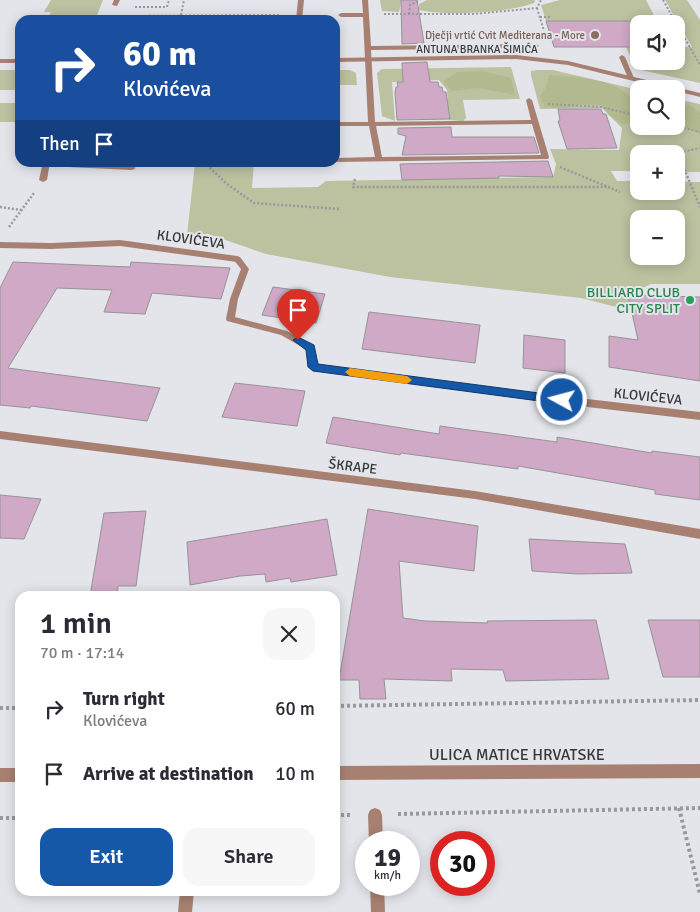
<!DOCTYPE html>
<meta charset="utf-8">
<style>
body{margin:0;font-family:Signika,sans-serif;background:#f7f7f7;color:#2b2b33;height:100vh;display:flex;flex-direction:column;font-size:19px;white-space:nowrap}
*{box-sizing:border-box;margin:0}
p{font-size:16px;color:#7c7c81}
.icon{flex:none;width:28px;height:28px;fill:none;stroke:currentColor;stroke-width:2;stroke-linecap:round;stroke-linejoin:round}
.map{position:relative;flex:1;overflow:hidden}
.details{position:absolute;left:15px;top:591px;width:325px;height:305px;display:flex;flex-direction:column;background:#fff;border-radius:15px;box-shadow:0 2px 12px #0003}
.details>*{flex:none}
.guide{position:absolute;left:15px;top:15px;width:325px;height:152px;border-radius:15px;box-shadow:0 2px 12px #0003;background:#1a4fa0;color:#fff;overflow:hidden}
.buttons{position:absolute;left:630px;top:15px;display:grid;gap:10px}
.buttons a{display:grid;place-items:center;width:55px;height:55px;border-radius:10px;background:#fff;box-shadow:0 2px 12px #0003;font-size:25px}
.speed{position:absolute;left:355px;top:831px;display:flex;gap:10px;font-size:25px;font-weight:700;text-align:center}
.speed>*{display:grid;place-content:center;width:65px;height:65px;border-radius:50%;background:#fff;box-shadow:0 2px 12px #0003;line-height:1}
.speed small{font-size:12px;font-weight:400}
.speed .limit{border:8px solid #d22;background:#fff;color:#111}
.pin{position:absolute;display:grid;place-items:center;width:42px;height:42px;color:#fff;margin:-51px -21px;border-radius:50% 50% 50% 0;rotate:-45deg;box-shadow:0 0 5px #0007}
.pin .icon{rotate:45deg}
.me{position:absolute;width:55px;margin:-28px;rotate:277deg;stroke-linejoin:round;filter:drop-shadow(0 0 4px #0008)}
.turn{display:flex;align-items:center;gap:18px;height:105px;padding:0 25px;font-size:22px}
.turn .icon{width:65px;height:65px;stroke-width:2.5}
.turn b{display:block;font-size:35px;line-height:42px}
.then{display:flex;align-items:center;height:48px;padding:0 25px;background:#0003;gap:10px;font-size:19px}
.round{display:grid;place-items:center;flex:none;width:52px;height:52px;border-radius:15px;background:#f7f7f7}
.overview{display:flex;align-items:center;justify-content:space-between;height:85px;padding:0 25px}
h1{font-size:30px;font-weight:600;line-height:38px}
.cta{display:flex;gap:10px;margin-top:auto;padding:10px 25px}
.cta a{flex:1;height:58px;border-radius:15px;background:#1658a8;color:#fff;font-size:20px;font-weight:600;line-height:58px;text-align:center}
.cta a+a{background:#f7f7f7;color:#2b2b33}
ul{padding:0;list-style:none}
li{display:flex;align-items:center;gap:15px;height:65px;padding:0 25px}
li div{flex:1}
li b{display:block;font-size:19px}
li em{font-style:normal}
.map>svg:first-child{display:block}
.green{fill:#bcc1a0;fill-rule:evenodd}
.forest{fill:#b3b98e}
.building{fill:#cfa9c6;stroke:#979396}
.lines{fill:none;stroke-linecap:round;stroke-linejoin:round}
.path-far2{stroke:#97999d;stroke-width:2;stroke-dasharray:2 2;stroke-linecap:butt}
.path-far1{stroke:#97999d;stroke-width:2.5;stroke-dasharray:2 2;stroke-linecap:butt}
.path{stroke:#97999d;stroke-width:4;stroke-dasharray:3 3;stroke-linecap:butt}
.service{fill:#a88072;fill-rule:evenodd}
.minor{fill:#a88072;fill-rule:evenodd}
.tertiary{fill:#a88072;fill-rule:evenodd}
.route{fill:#1658a8;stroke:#0e396d}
.slow{fill:#f59e0b}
.education-dot{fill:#8d6e63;stroke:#e3e5ea;stroke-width:2}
.leisure-dot{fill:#2e9e5b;stroke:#e3e5ea;stroke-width:2}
.labels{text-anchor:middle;stroke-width:4;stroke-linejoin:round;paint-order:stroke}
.far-education-label{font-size:11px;fill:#785e54;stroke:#e3e5ea;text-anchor:end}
.far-street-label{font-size:11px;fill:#363739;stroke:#e3e5ea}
.street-label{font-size:14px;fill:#363739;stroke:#e3e5ea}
.leisure-label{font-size:14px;fill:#27864d;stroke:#e3e5ea;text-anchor:end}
.near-street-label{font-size:16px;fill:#363739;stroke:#e3e5ea}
</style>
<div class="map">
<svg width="700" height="912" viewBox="0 0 700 912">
<rect width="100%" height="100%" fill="#e3e5ea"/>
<g class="green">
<path d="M51,0h52l-8,20 -48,-1 4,-7h-7z"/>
<path d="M380,0h23l-2,2 -2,10 -17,-1z"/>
<path d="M427,0h108l-1,3c-26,10 -88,13 -115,7v-6z"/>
<path d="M560,0h86l11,21h-111l-5,-16z"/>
<path d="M665,0h22l13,20v63l-64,-14 -10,-22h13v14h37v-14h16z"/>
<path d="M511,67l9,32 -57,1 3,18 -3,3 -14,-1 -2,-30 -8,-10 -47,2 3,39 -13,-5 -5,-43 5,-4z"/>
<rect x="0" y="70" width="20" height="20"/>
<path d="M335,70h15l6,3 1,12h-22z"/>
<path d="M537,70h16l86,20v36h37v-27l24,5v68h-24v-18h-37v17h-28l6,10h22v10h37v-9h24v102h-49l-23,11 4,16 -51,-13 -191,-21 -124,-23 -58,-20 -21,1 8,-72h59l-2,25 66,-1 8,-6 227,-4 3,-13 -6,-15 69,1 3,-22 -20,-20 -62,1 -9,-34v-4zM639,219h37v37h-37z"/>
<rect x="0" y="103" width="20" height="19"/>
</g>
<g class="forest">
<path d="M482,71l29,7 4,17 -37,-7 -26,3 -9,-9 14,-10z"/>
<path d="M549,75c34,3 90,3 90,47l-17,2 -13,-9 -7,-10h-24l-12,3 -21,-1 -5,-11 6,-9z"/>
<path d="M676,102l15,4 9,7v21l-24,-11z"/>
</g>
<g class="building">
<path d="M401,0h16l7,43 -22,1z"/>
<path d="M546,21h93v26h-85z"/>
<path d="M427,62l3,20h8l1,5h3l1,5h3l4,27 -53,1 -2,-27 1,-6h2l-1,-5h6l-1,-19z"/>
<path d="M558,109h43l2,5h3l11,34 -50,1 -9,-28h2z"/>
<path d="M451,127l1,10h82l5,16 -137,2 4,-19 -8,-2v-6z"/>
<path d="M548,161l5,16 -54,-1v2l-97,2 -2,-16z"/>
<path d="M13,262l117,5 1,-5 99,6 -9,31 -69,-6 -7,21 -41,-2 8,-22 -55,-2 -49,80 152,20 -13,33 -116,-15 -1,2 -30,-3v-117z"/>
<path d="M273,287l52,7 -9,29 -54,-8z"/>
<path d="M628,295l72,2v84l-91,-14v-31l29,4z"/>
<path d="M369,312l111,13 -5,38 -113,-14z"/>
<path d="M524,335l41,5v33l-42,-5z"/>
<path d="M235,383l70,8 -8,35 -75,-9z"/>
<path d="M333,417l106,17 1,-8 117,16v-5l95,16v-2l48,6v43l-45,-6v-4l-137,-24v3l-117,-16 -1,2 -74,-12z"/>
<path d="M0,495l41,4 -17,40 -24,-1z"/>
<path d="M368,509l110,17 -4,45 -75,-10 4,57 22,3 63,2 -1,-2 109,-1 13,59 -103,2 -3,-11 -52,-1 1,12 -68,-2 2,20h-26l-1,-19h-20z"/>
<path d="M146,511l-10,75h-18l-1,10h-27l14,-83z"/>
<path d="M327,519l10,56 -46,7 -1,-4 -24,4 -1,-8 -25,2 -50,9 -3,-43z"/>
<path d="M529,539l96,5 7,29 -54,1 -46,-3z"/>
<path d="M648,620h52v57h-37z"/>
</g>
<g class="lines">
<g class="path-far2">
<path d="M663,0l37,65"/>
<path d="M135,7h32l2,-7"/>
<path d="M537,8l7,23"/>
<path d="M384,14h90l63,-6 4,-8"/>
<path d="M409,14l1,-9 10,-5"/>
<path d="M181,15l3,-15"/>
<path d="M129,16l152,-1"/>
<path d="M540,17h12"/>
<path d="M548,104l53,3 38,9"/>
<path d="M676,126l24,6"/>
<path d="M679,155l-1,-2 22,-5"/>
</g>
<g class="path-far1">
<path d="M678,154l22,53"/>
<path d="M204,162l23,22 27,19 85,6"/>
<path d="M560,167l60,25"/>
<path d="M355,179l-2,8h257"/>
<path d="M0,207l21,3"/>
<path d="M9,227l25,-34"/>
</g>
<g class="path">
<path d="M335,706l365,-6"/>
<path d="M0,708h20"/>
<path d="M679,808l21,86"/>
<path d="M398,814l302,-6"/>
<path d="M335,815h17"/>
<path d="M0,818h20"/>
</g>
<g class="service">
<path d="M114,0h6l-3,6 -5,-1z"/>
<path d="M298,0h6l-2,20h-6z"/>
<path d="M362,0h6l3,46 165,-2 3,2 -3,2 -165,2 4,72 156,-2 -5,-20 3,-2 3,2 17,57 -1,2 -213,3v-4l40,-1 -6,-31h-34v-4h33l-5,-105h-22l-3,-2 3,-2h22zM532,124l9,31 -159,2 -6,-31z"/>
<path d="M622,55l3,2 9,21 -1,1 -5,-1 -9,-21z"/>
<path d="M59,162l73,4 4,2 -4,2 -64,-3z"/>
<path d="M237,256l3,1 9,12 -11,30 -3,18 52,14 27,15 4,21 -2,2 -3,1 -5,-3 -1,-17 -26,-15 -54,-14 -1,-2 4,-20 11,-30 -8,-10z"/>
<path d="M180,891h14l-2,21h-14z"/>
</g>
<g class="minor">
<path d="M516,55l52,6 132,32v4l-24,-6v-2h-10l-98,-24 -52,-6 -181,3v-4z"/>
<rect x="0" y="59" width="20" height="4"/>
<path d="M43,162h7l-3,18 -4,2 -4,-2z"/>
<path d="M120,240l117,16 4,3 -4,3 -117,-16 -69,3 -51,-1v-6l51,1z"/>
<path d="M313,364l231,30 156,18v8l-156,-18 -231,-32 -5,-3z"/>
<path d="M0,431l475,60 225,38v10l-225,-40 -475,-60z"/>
<path d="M375,808l5,2 2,5 1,27h-14l-1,-27 2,-5z"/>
<path d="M370,885h14l1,27h-14z"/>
</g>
<g class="tertiary">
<path d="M700,764v14l-365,2v-14z"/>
<rect x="0" y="768" width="20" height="14"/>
</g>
</g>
<path class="route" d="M298,337l16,8 4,19 244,32 6,4 -6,4 -249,-33 -5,-4 -2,-17 -13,-10z"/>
<path class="slow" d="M350,368l57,8 5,4 -5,4 -57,-8 -5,-4z"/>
<circle class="education-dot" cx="595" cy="35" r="5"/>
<circle class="leisure-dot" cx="690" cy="300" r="5"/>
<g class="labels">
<g class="far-education-label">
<text x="585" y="39">Dječji vrtić Cvit Mediterana - More</text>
</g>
<g class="far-street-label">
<text x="477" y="53">ANTUNA BRANKA ŠIMIĆA</text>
</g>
<g class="street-label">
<text transform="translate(191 239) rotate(8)" y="5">KLOVIĆEVA</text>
<text transform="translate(648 396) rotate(6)" y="5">KLOVIĆEVA</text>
<text transform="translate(353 466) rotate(7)" y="5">ŠKRAPE</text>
</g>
<g class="leisure-label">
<text x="680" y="297">BILLIARD CLUB<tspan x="680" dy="16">CITY SPLIT</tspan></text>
</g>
<g class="near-street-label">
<text x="517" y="760">ULICA MATICE HRVATSKE</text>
</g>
</g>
</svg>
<div class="buttons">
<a><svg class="icon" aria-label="sound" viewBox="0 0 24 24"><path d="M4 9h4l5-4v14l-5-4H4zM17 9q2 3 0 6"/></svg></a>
<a><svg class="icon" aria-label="search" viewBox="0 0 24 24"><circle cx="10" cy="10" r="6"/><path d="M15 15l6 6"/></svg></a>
<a>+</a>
<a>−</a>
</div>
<div class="speed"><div>19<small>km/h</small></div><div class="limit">30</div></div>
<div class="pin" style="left:298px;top:340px;background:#d93025"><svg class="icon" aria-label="arrive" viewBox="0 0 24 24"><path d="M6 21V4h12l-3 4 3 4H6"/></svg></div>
<svg class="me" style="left:562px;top:400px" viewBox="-20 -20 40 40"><circle r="17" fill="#1658a8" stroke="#fff" stroke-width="3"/><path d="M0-11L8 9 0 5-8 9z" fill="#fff"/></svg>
<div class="guide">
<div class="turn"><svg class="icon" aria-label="right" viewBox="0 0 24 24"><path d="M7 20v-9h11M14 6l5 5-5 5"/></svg><div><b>60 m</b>Klovićeva</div></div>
<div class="then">Then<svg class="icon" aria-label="arrive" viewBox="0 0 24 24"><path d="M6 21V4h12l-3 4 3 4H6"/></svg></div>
</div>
<section class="details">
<div class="overview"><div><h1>1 min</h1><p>70 m · 17:14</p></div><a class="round"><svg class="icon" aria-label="close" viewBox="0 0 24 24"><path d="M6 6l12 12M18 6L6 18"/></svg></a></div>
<ul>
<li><svg class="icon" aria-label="right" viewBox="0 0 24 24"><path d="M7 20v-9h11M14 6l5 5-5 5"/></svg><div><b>Turn right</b><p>Klovićeva</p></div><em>60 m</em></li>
<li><svg class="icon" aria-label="arrive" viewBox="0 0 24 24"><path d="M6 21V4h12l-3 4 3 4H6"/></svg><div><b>Arrive at destination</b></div><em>10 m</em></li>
</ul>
<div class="cta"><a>Exit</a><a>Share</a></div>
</section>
</div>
